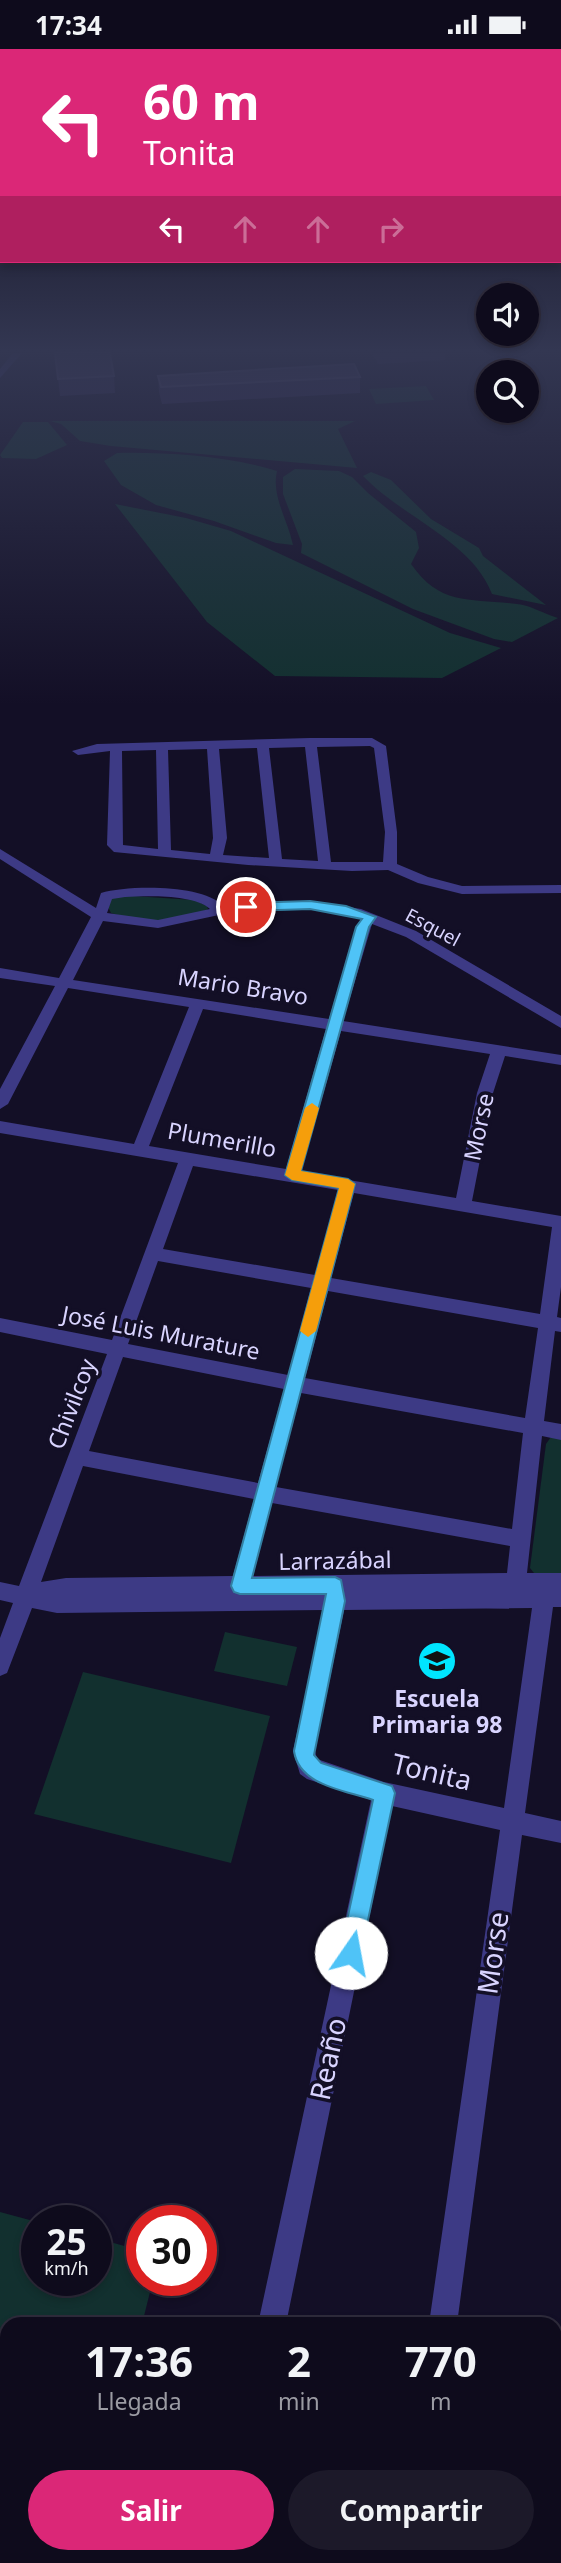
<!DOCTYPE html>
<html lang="es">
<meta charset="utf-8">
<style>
body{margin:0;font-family:"Noto Sans",sans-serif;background:#1c1929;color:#f1f3f6;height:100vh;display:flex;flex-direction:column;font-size:26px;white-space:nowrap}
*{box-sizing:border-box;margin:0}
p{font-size:23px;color:#9b9ba3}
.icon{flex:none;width:38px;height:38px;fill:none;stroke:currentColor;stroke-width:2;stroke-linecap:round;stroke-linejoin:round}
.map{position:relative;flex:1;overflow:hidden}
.panel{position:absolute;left:0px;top:2268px;width:562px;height:247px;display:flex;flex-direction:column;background:#0e0b1c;border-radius:21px 21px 0 0;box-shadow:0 4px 10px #0003,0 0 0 2px #2e2b3b}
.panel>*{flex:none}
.top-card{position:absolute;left:0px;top:0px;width:562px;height:214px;box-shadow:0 4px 10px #0003,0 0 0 2px #2e2b3b;background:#db2777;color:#fff;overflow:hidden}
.fabs{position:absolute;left:476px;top:234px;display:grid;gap:14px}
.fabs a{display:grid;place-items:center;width:63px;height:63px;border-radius:50%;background:#0e0b1c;box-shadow:0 4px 10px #0003,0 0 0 2px #2e2b3b;font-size:35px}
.speed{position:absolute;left:21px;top:2156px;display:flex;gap:14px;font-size:35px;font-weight:700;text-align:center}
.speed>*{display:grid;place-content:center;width:91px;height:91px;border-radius:50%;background:#0e0b1c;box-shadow:0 4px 10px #0003,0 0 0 2px #2e2b3b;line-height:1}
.speed small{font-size:18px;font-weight:400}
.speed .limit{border:10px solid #d22;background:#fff;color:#111}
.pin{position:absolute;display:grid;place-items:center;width:60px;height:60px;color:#fff;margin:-30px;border:4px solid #fff;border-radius:50%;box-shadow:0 2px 7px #0007}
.me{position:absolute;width:77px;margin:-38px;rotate:12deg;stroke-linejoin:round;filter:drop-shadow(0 0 5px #0008)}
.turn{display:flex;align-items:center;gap:24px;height:147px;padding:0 28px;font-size:32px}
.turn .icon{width:91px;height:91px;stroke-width:2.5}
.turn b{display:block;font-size:49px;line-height:60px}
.lanes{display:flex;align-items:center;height:66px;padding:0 28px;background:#0003;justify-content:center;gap:35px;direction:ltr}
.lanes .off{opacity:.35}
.eta{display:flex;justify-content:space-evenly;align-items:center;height:119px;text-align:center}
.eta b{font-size:42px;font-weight:700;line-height:49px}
.button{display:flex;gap:14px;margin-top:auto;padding:14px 28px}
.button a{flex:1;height:80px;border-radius:42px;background:#db2777;color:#fff;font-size:28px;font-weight:700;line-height:80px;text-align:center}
.button a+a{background:#1c1929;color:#f1f3f6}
.status{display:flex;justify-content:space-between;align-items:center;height:49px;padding:0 35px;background:#0e0b1c;direction:ltr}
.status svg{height:19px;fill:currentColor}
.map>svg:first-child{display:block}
.green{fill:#12302f}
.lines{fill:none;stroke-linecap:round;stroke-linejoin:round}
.minor{fill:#3d3a85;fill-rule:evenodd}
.wall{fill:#312854}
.building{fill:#433a66;stroke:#5a527e;stroke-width:2}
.route{fill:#4fc3f7;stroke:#337fa1;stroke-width:2}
.slow{fill:#f59e0b}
.labels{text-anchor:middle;stroke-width:7;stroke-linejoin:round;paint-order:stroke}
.far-street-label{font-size:19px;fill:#d9d4ff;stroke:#130f26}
.street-label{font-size:23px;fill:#d9d4ff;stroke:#130f26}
.poi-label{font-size:23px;font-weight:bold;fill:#d9d4ff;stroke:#130f26}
.near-street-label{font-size:28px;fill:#d9d4ff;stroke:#130f26}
</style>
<div class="status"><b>17:34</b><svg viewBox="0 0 49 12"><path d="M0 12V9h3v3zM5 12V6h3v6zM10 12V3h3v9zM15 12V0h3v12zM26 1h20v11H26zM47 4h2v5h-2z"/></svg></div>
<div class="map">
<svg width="561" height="2514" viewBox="0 0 561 2514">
<rect width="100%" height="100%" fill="#130f26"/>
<g class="green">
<path d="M426,337l8,14 -58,4 -7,-15z"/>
<path d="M50,372h305l-17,8 19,39 -246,-22 -31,-5 -19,-17z"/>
<path d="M23,373h25l19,23 -31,14 -34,-1 -2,-3z"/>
<path d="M117,404c50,-1 112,3 160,18 -6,25 11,49 16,74l-17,-2 -62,-22 -58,-16 -35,-20 -17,-24z"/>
<path d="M295,420l44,2 13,6 16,16 48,39 3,16 -8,16c30,43 60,34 106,40 13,1 27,10 41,14l-46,24 -18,-3 -81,-30 -112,-56 1,-9 -19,-50v-17z"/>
<path d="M371,423l20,8 40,39 48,29 4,8 63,49 -54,-11c-20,-53 -90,-77 -129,-118z"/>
<path d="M115,455l71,14 45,13 219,102 51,15 -59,30 -167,-2 -68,-54z"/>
<path d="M118,846l76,5 13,6 1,3c-28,17 -67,13 -97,4l-3,-6 3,-11z"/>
<path d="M551,1388l10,1v137l-27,-2 -4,-5 16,-124z"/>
<path d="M225,1583l72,15 -10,39 -73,-15z"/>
<path d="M83,1623l187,44 -39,147 -197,-49z"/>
<path d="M0,2163l37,10v58h59v-42l46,13v29h11l-11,44h-135v233h80l-1,6h-86z"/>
</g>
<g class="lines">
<g class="minor">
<path d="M13,304h9l-22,25v-9z"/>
<path d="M310,689h62l14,8 11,86v32l31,13 34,9 99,-1v8l-99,1 -44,-11 -30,-13 -36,1 -104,-6 -134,-13 -7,-7 3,-94 -32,4 -6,-4 25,-7zM370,697l4,2 11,84 -2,30h-52l-14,-115zM305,698l13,114 -36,-2 -13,-111zM257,699l12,110 -46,-3 4,-17 -8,-89zM207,700l6,89 -3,16 -39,-4 -3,-100zM156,701l2,99 -35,-4 -1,-94z"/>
<path d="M0,800l96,59 5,-15c27,-8 102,-9 122,13l48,-5h40l50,8 55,22 145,85v12l-155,-91 -34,-13 -29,97 218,34v10l-56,-9 -12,37 -21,108 89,15v71l-4,30 4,1v14l-6,-1 -11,90 17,3v16l-19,-4 -15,137h34v34h-8l-28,206 36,8v22l-39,-8 -65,489h-28l71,-494 -108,-24 -106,518h-28l113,-524 -64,-21 -7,-5 -7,-23 31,-141 -267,3 -25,-5 -25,65 -7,3v-38l13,-35 -13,-3v-18l19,4 88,-232 -107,-22v-14l112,22 66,-177 -178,-30v-12l134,23 55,-137 -121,-19 -60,116 -8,5v-20l55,-103 -55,-8v-10l59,10 32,-61 -91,-58zM125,848c22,-1 68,-3 85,12l-52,11 -51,-7 5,-14zM271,860h40l50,10 -5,8 -27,92 -256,-39 30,-59 55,7 61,-13zM203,960l123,20 -40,140 -137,-23zM341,982l149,23 -13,39 -21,105 -155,-26zM193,1117l145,24 -23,85 -152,-26zM354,1144l198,34 -12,87 -209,-36zM158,1212l153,27 -23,87 -160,-31zM328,1242l210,37 -13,90 -220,-40zM123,1308l161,32 -26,94 -169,-32zM301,1344l222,40 -11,96 -236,-42zM83,1417l171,33 -21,77 -167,2 -25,4zM272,1454l238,43 -3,27 -254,3zM532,1559l-28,200 -120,-26 -67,-23 -2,-8 29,-141z"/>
<path d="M207,2508h30l-1,6h-30z"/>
<path d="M396,2508h30l-1,6h-30z"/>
</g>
</g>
<g class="wall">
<path d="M55,304l59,23 1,17 -55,3z"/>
<path d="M372,304h73v7l-67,4z"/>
<path d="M158,327l202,1v16l-198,11 -3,-12z"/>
</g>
<g class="building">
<path d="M55,304h55l4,23 -56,3z"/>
<path d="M354,315l6,13 -199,10 -3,-11z"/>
</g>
<linearGradient id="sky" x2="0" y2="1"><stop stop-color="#0a0815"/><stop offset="0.46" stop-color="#333752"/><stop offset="1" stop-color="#333752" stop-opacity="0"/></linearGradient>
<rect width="561" height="656" fill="url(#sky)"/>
<path class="route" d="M310,852l36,5 30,11 -7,10 -68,244 47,8 7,5 -103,394 83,-1 6,3 4,21 -31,154 7,8 71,23 3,7 -34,160 -3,7 -7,3 -8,-3 -3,-7 33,-153c-28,-10 -74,-14 -79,-49l32,-157h-86l-6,-2 -3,-6 108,-398 -47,-8 -7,-5 71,-248 6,-8 -52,-10 -64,2 -6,-4 6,-4z"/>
<path class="slow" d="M312,1054l7,5 -18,63 47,8 7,5 -39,147 -8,6 -8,-6 39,-143 -47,-8 -7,-5 20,-67z"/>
<defs>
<symbol id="school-disc" viewBox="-11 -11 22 22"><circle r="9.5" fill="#00e5ff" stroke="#130f26"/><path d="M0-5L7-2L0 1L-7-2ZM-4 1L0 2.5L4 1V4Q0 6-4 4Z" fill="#111"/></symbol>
</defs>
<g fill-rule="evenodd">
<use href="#school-disc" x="415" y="1590" width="44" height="44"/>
</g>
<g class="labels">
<g class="far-street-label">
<text transform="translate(433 878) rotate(28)" y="7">Esquel</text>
</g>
<g class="street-label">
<text transform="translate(243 938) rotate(9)" y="8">Mario Bravo</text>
<text transform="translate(479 1078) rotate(-78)" y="8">Morse</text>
<text transform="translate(222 1091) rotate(10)" y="8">Plumerillo</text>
<text transform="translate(161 1284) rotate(11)" y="8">José Luis Murature</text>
<text transform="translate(72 1355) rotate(-69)" y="8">Chivilcoy</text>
<text transform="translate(335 1512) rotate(-1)" y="8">Larrazábal</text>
</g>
<g class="poi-label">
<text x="437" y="1658">Escuela<tspan x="437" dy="26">Primaria 98</tspan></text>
</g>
<g class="near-street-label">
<text transform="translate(432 1723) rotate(13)" y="10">Tonita</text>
<text transform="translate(493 1904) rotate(-82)" y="10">Morse</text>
<text transform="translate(328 2010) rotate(-78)" y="10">Reaño</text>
</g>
</g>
</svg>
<div class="fabs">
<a><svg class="icon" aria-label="sound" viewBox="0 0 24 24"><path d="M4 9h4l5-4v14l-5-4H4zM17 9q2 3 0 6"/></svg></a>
<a><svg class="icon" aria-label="search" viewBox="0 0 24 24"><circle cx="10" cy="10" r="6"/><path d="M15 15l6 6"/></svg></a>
</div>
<div class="speed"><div>25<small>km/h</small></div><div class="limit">30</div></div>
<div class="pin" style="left:246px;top:858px;background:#d93025"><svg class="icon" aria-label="arrive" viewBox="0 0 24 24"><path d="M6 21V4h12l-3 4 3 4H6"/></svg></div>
<svg class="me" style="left:351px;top:1904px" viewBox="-20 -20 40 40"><circle r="19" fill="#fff"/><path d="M0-13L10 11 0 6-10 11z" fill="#4fc3f7"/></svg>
<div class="top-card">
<div class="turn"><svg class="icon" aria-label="left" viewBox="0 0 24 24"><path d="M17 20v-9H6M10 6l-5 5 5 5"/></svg><div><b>60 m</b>Tonita</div></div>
<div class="lanes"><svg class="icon" aria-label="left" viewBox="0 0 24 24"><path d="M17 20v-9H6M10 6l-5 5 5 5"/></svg><svg class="icon off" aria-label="ahead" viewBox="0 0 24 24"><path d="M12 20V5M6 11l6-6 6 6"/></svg><svg class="icon off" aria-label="ahead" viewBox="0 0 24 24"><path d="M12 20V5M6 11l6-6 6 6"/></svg><svg class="icon off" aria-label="right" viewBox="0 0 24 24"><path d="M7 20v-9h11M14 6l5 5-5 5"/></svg></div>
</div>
<section class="panel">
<div class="eta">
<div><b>17:36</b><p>Llegada</p></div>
<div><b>2</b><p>min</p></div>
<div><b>770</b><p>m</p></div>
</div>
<div class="button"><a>Salir</a><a>Compartir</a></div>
</section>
</div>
